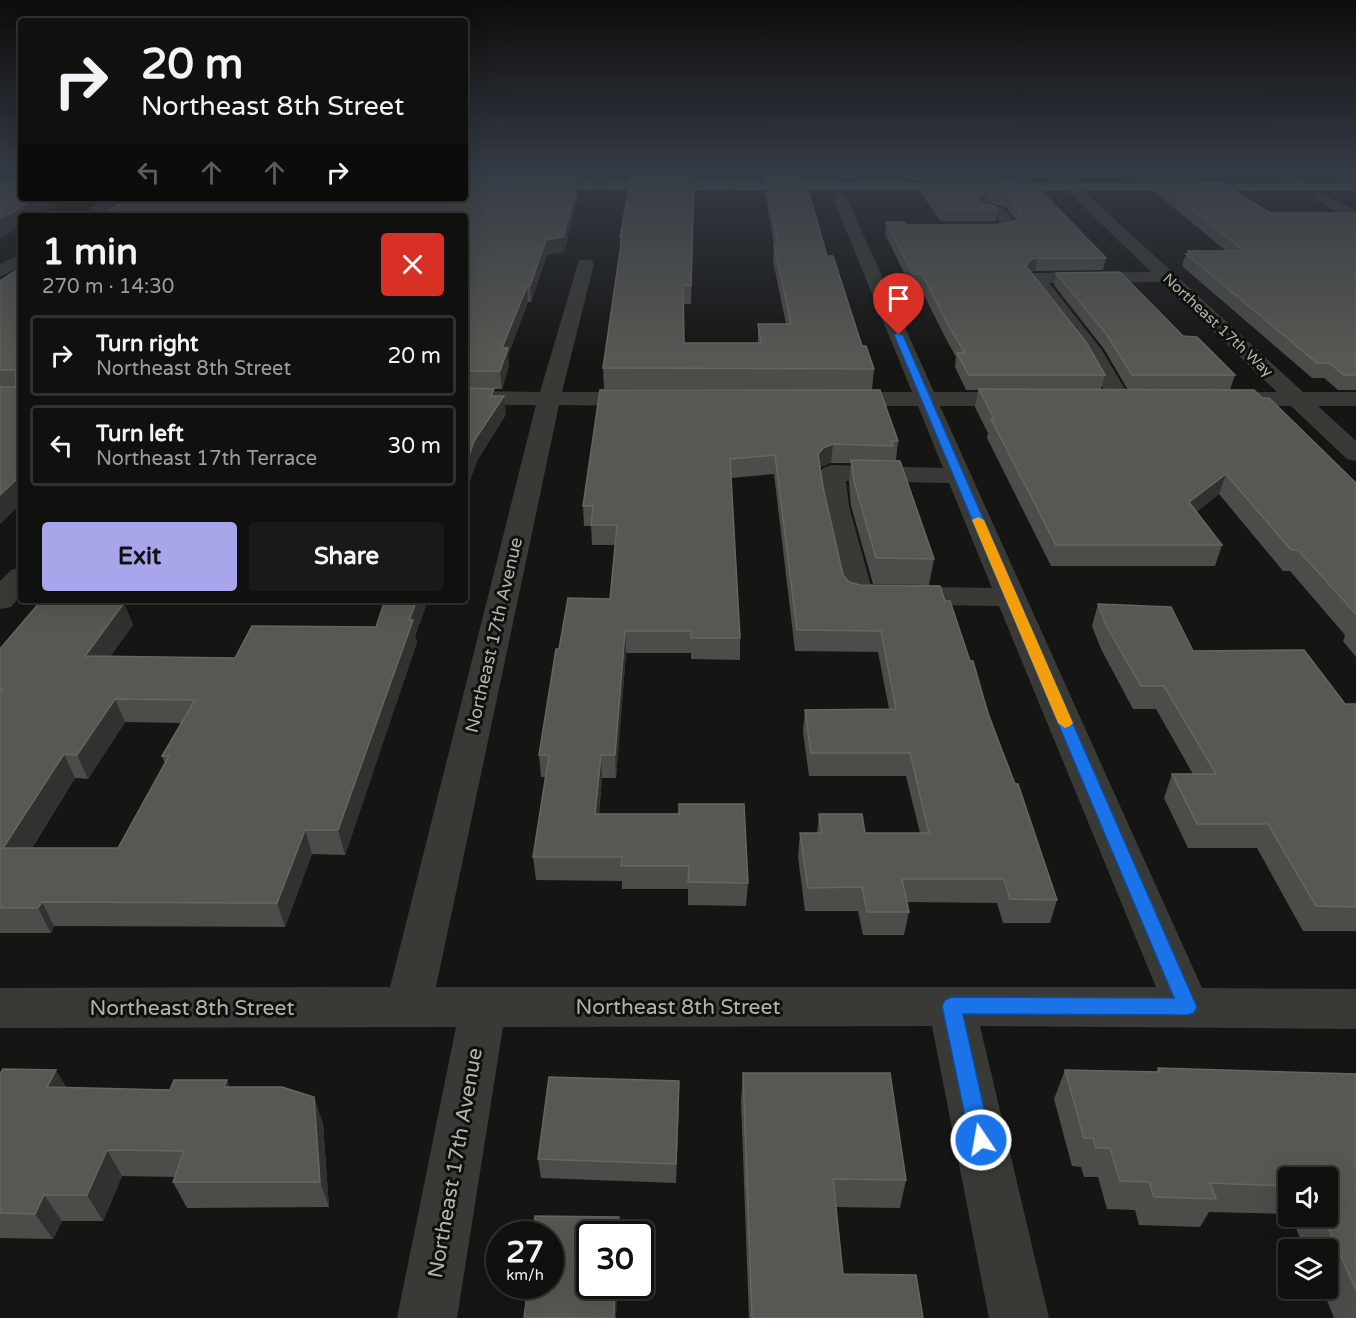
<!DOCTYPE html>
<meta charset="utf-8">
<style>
body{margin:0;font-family:"Varela Round",sans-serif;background:#191918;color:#f1f3f6;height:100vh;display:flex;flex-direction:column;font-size:22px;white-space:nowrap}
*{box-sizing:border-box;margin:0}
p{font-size:20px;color:#9c9d9e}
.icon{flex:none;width:33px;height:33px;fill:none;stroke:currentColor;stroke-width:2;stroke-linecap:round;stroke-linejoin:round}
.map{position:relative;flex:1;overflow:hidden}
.drawer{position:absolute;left:18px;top:213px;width:450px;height:390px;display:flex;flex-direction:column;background:#10100f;border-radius:6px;box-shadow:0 6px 24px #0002,0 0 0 2px #30302f}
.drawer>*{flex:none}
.banner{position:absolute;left:18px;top:18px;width:450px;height:183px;border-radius:6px;box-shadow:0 6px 24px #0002,0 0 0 2px #30302f;background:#10100f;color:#f1f3f6;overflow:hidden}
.fabs{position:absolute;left:1278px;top:1167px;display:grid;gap:12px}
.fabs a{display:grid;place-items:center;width:60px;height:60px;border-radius:6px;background:#10100f;box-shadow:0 6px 24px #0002,0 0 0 2px #30302f;font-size:30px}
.speed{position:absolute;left:486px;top:1221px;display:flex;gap:12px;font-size:30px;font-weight:700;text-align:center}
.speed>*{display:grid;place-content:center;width:78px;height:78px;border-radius:50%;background:#10100f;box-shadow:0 6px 24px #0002,0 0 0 2px #30302f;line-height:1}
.speed small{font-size:15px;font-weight:400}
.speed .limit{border:3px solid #111;border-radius:9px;background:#fff;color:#111}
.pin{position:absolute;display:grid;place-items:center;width:51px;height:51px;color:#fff;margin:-62px -26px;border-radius:50% 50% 50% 0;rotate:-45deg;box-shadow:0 0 6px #0007}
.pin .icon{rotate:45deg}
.me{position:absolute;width:66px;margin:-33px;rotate:348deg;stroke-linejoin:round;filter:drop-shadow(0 0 4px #0008)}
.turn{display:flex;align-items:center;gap:21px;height:126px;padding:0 24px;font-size:27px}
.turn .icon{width:78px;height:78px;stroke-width:2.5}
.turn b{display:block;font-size:42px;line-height:51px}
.lanes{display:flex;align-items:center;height:57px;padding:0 24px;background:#0003;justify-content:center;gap:30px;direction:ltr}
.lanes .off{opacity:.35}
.round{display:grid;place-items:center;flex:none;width:63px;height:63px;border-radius:6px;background:#191918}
.headline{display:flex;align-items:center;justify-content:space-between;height:102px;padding:0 24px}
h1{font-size:36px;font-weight:800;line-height:45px}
.button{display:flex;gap:12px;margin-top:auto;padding:12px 24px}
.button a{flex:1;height:69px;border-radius:6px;background:#a9a5ea;color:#111;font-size:24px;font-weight:800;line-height:69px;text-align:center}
.button a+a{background:#191918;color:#f1f3f6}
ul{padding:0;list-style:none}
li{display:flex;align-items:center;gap:18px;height:81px;margin:0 12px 9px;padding:0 12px;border:3px solid #30302f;border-radius:6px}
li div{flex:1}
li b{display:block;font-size:22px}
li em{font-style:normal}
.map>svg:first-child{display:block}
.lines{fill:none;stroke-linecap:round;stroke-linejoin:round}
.minor{fill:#393a35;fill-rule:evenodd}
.major{fill:#575852;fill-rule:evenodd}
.wall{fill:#4c4d48;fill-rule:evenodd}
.shaded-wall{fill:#31322f}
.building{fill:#575852;stroke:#656660;stroke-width:1.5;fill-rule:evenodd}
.route{fill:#1a73e8;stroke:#114b97;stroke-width:1.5}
.slow{fill:#f59e0b}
.labels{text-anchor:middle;stroke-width:6;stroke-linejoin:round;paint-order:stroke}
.far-street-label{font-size:15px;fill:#b3b4a7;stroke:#10100f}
.street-label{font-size:18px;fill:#b3b4a7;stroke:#10100f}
.near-street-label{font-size:21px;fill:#b3b4a7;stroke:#10100f}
</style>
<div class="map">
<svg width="1356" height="1318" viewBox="0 0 1356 1318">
<rect width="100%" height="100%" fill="#151514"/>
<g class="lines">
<g class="minor">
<path d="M598,171h14l-6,18h-10l-2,-3z"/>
<path d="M838,171h15l4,5 -2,3h-10z"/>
<path d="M1047,171h15l241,221h53v14h-38l38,35v20l-9,-2 -56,-53 -73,-2 -3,-5 3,-5 8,-2h51l-115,-110 -113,1 53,67 29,49 -3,5 -8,2 -8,-2 -27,-49 -59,-77 3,-4 6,-1 116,-1z"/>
<path d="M1199,171h15l1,2 -7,4z"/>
<path d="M1268,171h18l24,16 -2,3h-10z"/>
<path d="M839,192l7,4 88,196h87l8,2 3,5 -3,5 -8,2h-81l262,582 154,1v40l-376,-3 69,292h-60l-57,-292 -429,1 -46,291h-60l59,-291 -456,1v-40l390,-1 146,-582h-71v-14l75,1 39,-132h12l3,4 -32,128h81l8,2 3,5 -3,5 -8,2 -84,-1 -123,582h720l-157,-381 -141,-2 -11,-3 -4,-6 -20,-89 -4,-33 4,-5 9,-3 111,3 -25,-62h-79l-8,-2 -3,-5 3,-5 8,-2h73l-80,-196zM846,481l103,2 43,105 -121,-2 -22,-80z"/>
<path d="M1321,193l35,18v11l-40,-22 -2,-3 2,-3z"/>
<path d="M106,198h17l-25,18h-18z"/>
<path d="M985,204l19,4 12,14 -3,8 -52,2 -2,-3 2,-3 39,-3 -6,-8 -14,-3 -3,-3z"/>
<path d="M21,254v12l-21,11v-13z"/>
<path d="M21,567v28l-10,12 -11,2v-28l11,-11z"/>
</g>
<g class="major">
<rect x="0" y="181" width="21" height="8"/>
<path d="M465,182l891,1v8l-891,-1z"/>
</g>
</g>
<g class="wall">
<path d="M465,171h120l-2,9h-4v12l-15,60 -17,3 -16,47h-3l-20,53 1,11 -7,23h-8l1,7 11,18 -29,47 -12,33v-278l-348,-11 -2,-7h350z"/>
<path d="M634,171h61l-4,133h-7v39h74v-19h28l-13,-63 1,-17 -9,-51 1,-13h-3l-1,-9h39l-1,7 27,78 35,90 12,23 -2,21 26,51 -2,19h-5l43,99 -5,26 -56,-1 -22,-78 -2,-23 2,-20h-20l-10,4 -1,1 3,19 20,88 6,7 11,3 85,16 25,60 87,239 -7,23h-47l-6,-20 -90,-1 2,10 -5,23h-41l-5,-24h-53l-7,-54 2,-24h17l2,-19 46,19h55l-14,-57h-97l-6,-44 2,-22 84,-1 -11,-57 -83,-1 -21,-177 -43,4 9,160v22l-49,-1v-6h-65l-10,125h-14l-3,36 149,69 -2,23 -58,-1v-16h-66v-8l-86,-1 -3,-23 13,-80h-5l-2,-22 20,-106 51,-50 5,-54h-23l-1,-19h-7l-1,-20 273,-116 -252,-1 -1,-21 17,-120v-11l14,-59z"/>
<path d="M906,171h97l-2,9h-89z"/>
<path d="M1129,171h74l-3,10h-59z"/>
<path d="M1323,171h33v10h-16z"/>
<path d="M922,182l101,9 83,67 -3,12 -68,1 -4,1 74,103 -4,14 27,1 -24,-41 -50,-64 2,-12 127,63 52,39 -5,15 32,8 94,85v174l-13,-16 2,-6 -55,-64h-7l-64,-77 -23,18 26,33 -7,21h-164l-64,-128 1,-5 -13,-26 3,-17h-12l-11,-23 1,-10 -10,-18 -26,-52h-9l-26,-53 1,-12 21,3h89l20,-5 -10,-13 -21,-5 -2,1 14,7 -1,11h-56l-19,-28z"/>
<path d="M1158,182l112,31h86v177h-18l-14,-12h-12l-130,-112 4,-12h1l1,-3h38l-70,-58z"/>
<path d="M21,267v236l-21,21v-243z"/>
<path d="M385,600h43l-13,36 2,6 -72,213 -33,-1 -27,73 -231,-1 -3,7h-51v-284l124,-46 9,22 -23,31 125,2 141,-31zM125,722l56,1 -19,33 3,8 -47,84h-86l43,-70 13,1z"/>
<path d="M1098,604l95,47 152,53h11v227h-53l-46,-83h-69l-24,-50 8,-24h21l-37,-65h-23l-32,-60 -9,-23z"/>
<path d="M1158,1068l198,6v244h-22l-12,-30h6v-38h-23l-14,-34h37v-38h-40v36l-79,-2 -9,15 -61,-2 -4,-15 -28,-1 -9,-32h-14l-3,-10 -9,-1 -18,-67 11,-29 91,2z"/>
<path d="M743,1073l163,107 -6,28 -64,-1 7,67 80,44h-174l-8,-216z"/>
<path d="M0,1074l67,14 103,2 60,-3 84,10 9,27 6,83 -142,1 -14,-26 2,-5 -53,-1 -19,45h-41l-9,18 -53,-1z"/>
<path d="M679,1100l-3,83 -135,-5 -3,-19z"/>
</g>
<g class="shaded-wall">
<path d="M582,171h3l-2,9z"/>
<path d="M579,179v13l-15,60 -17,3 -16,47 -1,-16 16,-46z"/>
<path d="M987,191l-2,11 -9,5 2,-11z"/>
<path d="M37,198h25l1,3 -26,15h-16v10l-21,12v-19z"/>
<path d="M1037,258l-2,13 -8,2 -1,-7 4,-6z"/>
<path d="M527,286l1,16 -20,53 1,11 -7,23 -2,-18 2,-23z"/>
<path d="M494,389l2,18 8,-11 2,18 -29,47 -12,33v-27z"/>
<path d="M833,444l-2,19 -10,4 -4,6 1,-19 5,-6z"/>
<path d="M1226,474l-7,20 -36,29 6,-21z"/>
<path d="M21,475v28l-21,21v-29z"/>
<path d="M417,600h11l-13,36 2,6 -72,213 -7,-25z"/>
<path d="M124,603l9,22 -39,54 -9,-23z"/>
<path d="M625,631l1,22 -10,125 -1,-23z"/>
<path d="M115,699l10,23 -37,57 -11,-24z"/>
<path d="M64,754l11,24 -59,95 -13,-25z"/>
<path d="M601,755l1,23 -6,59 -1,-23z"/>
<path d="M305,830l7,24 -27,73 -8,-24z"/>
<path d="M42,902l12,24 -3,7 -13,-25z"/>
<path d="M56,1070l16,26 -25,-9z"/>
<path d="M227,1080l11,26 -14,-19z"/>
<path d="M679,1081v19l-3,83v-19z"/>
<path d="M314,1097l9,27 6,83 -9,-25z"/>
<path d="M107,1150l15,26 -19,45 -16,-26z"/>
<path d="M44,1195l18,26 -9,18 -18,-25z"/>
<path d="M615,1286h3l-2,32h-2z"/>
</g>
<g class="building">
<path d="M631,178h63l-3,108 -8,-1 1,58h77l-3,-19h33l-17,-80h4l-12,-66h39l22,78h6l29,90h4l8,23 -271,-1 19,-131h-2z"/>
<path d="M465,179h114l-16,58 -17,3 -16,46h-3l-25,62h6l-8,23h-35v-155h-365l21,-13 -3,-5h347z"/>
<path d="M922,182h93l8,9h18l65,67h-69l-7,2 -4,6 60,76 19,33h-136l-12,-22h8l-17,-28 -26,-51h-9l-27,-52h17l4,3h89l20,-4 4,-9 -12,-16 -21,-5 -9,5 -1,4 4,3 14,3 2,4h-55z"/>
<path d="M1158,182l64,1 48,30h86v162h-12l-15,-12h-12l-131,-109h5l-3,-3h56z"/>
<path d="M0,186h21v12h16l-37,21z"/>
<path d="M21,267v208l-21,20v-108h16v-17h-16v-89z"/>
<path d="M1120,272l63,64 14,1 38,38h-103l-25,-40 -51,-62z"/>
<path d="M465,388l29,1 -3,7h13l-30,45 -9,26z"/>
<path d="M979,389l275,1 8,8h7l87,85v131l-58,-64h-7l-65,-76 -37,28 33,43h-166l-65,-126h3z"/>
<path d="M600,390h280l18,51h-7l2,5 -60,-2 -10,4 -5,6 5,33 20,88 6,7 11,3 80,1 5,15h5l20,60h3l16,56 26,67h3l39,116 -47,-1 -6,-20h-102l7,33h-42l-5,-25 -54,1 -8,-55h22l-3,-19h43l3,19h64l-19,-80h-99l-6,-43 91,-1 -15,-78 -84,-1 -22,-175 -45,4 10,179h-49v-7h-66l-10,124h-14l-6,59h84v-10h65l4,79 -60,-1 1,-16h-68l1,-9h-89l16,-102h-10l17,-106h3l9,-51 42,1 7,-74h-26l2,-19h-10z"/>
<path d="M851,460l49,1 34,98 -58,-1 -22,-77z"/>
<path d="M385,600h32l-8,20h4l-75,210h-33l-28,73 -235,-1 -4,6h-38v-216l3,-3h-3v-40l40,-47 84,1 -39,53 150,2 17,-32 124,1zM115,699l80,1 -33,56h7l-51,92h-115l61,-94 13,1z"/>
<path d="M1098,604l73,3 22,44 111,-1 41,54h11v203l-40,-1 -48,-82h-71l-25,-50h44l-52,-88h-23l-34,-59z"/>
<path d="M1158,1068l198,6v216l-33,-74h5v-38h-40v8l-78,-3 6,16 -62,-2 -5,-15 -29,-1 -10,-33h-14l-3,-10h-9l-19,-68 95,2z"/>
<path d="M3,1069l53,1 -9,17 123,3 4,-10h53l-3,7h58l32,10 6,85h-147l11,-31 -77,-1 -20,45h-43l-9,19 -35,-1v-139z"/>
<path d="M743,1073h147l16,107 -73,-1 10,95 73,1 7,43h-171z"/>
<path d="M549,1077l130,4 -3,83 -138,-5z"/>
<path d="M535,1216l84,1 -1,17h-28v52h25l-1,32h-90l4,-32h22v-52h-17z"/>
</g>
<linearGradient id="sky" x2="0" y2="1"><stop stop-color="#0c0c0b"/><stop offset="0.48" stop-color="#353b45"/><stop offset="1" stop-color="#353b45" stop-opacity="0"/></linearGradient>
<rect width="1356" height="356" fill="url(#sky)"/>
<path class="route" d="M896,333l7,2 294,672 -3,6 -7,2 -224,-1 28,126 -3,7 -7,3 -8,-3 -3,-7 -28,-134 3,-6 7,-3 222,1 -280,-663z"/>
<path class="slow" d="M978,517l6,3 89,203 -3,3 -5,2 -7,-5 -86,-203z"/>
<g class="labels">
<g class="far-street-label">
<text transform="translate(1218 325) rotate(43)" y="5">Northeast 17th Way</text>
</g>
<g class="street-label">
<text transform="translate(494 635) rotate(-77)" y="6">Northeast 17th Avenue</text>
</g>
<g class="near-street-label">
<text x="678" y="1014">Northeast 8th Street</text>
<text x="192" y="1015">Northeast 8th Street</text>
<text transform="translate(455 1163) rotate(-80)" y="7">Northeast 17th Avenue</text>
</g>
</g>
</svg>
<div class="fabs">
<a><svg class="icon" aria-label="sound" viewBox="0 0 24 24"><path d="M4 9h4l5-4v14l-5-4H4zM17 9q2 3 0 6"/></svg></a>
<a><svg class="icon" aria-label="layers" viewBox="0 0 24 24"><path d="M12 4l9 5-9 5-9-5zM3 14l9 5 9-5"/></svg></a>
</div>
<div class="speed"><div>27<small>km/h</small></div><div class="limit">30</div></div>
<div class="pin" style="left:899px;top:335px;background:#d93025"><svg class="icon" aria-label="arrive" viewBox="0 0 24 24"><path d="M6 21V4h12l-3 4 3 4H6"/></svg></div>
<svg class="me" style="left:981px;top:1140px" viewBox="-20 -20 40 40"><circle r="17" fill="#1a73e8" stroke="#fff" stroke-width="3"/><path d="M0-11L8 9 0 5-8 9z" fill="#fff"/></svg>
<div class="banner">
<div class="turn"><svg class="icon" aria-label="right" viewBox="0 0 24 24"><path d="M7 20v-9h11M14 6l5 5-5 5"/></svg><div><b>20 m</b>Northeast 8th Street</div></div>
<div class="lanes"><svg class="icon off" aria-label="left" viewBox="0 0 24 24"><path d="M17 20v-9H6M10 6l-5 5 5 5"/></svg><svg class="icon off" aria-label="ahead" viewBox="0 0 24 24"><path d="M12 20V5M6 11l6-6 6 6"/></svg><svg class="icon off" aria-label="ahead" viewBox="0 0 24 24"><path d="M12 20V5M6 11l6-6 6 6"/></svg><svg class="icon" aria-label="right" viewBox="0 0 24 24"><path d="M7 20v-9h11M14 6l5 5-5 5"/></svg></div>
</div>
<section class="drawer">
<div class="headline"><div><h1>1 min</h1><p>270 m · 14:30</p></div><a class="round" style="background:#d93025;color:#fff"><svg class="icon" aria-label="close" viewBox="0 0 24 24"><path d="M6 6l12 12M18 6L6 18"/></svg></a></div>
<ul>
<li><svg class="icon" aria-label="right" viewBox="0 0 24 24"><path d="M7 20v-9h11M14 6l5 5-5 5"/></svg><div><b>Turn right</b><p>Northeast 8th Street</p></div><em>20 m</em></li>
<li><svg class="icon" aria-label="left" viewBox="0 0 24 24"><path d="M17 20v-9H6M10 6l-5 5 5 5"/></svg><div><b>Turn left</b><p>Northeast 17th Terrace</p></div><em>30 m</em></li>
</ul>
<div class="button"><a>Exit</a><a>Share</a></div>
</section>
</div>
